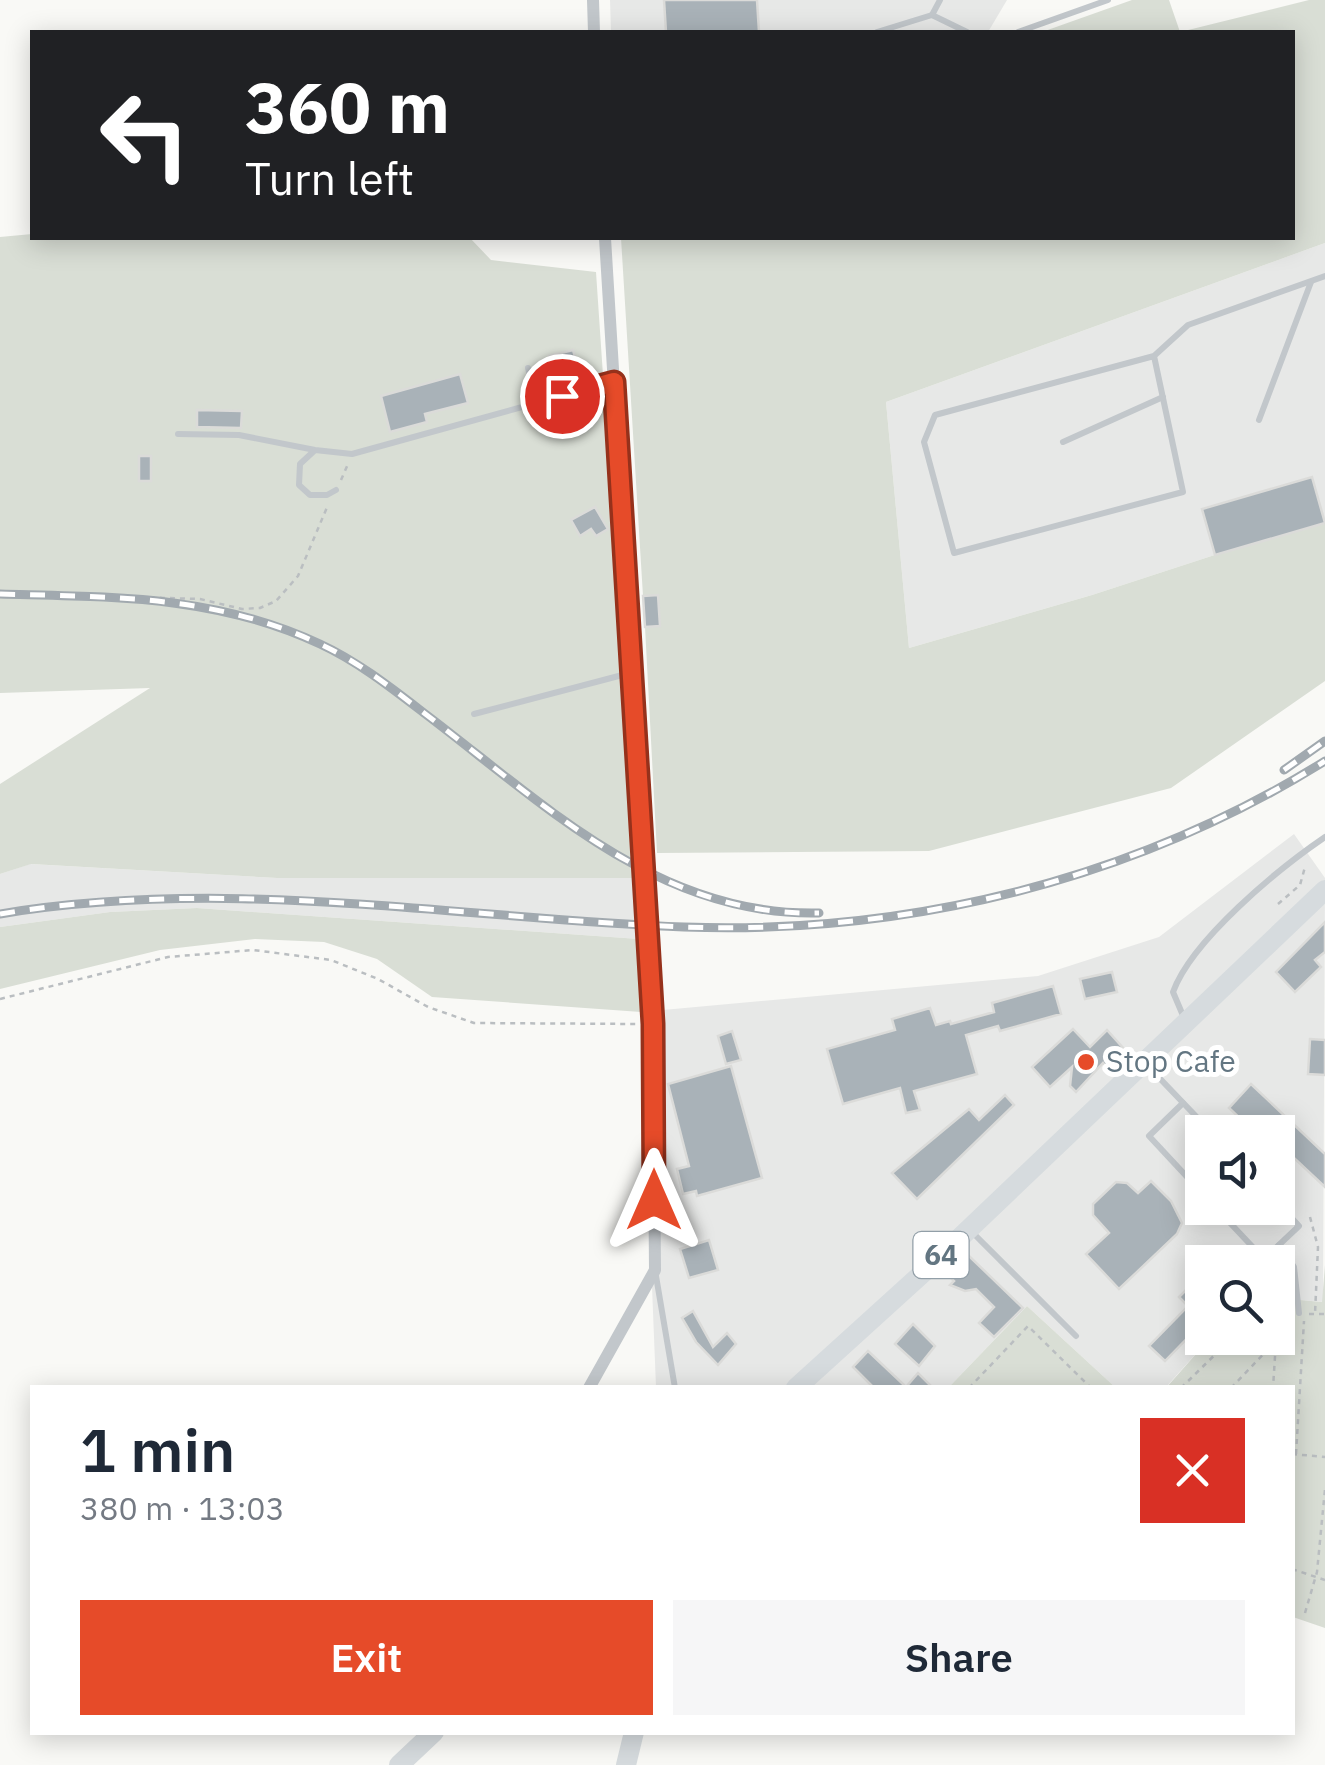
<!DOCTYPE html>
<meta charset="utf-8">
<style>
body{margin:0;font-family:"IBM Plex Sans",sans-serif;background:#f6f6f7;color:#1f2937;height:100vh;display:flex;flex-direction:column;font-size:38px;white-space:nowrap}
*{box-sizing:border-box;margin:0}
p{font-size:32px;color:#747a83}
.icon{flex:none;width:55px;height:55px;fill:none;stroke:currentColor;stroke-width:2;stroke-linecap:round;stroke-linejoin:round}
.map{position:relative;flex:1;overflow:hidden}
.sheet{position:absolute;left:30px;top:1385px;width:1265px;height:350px;display:flex;flex-direction:column;background:#fff;border-radius:0px;box-shadow:0 5px 25px #0003}
.sheet>*{flex:none}
.guide{position:absolute;left:30px;top:30px;width:1265px;height:210px;border-radius:0px;box-shadow:0 5px 25px #0003;background:#202124;color:#fff;overflow:hidden}
.fabs{position:absolute;left:1185px;top:1115px;display:grid;gap:20px}
.fabs a{display:grid;place-items:center;width:110px;height:110px;border-radius:0px;background:#fff;box-shadow:0 5px 25px #0003;font-size:50px}
.pin{position:absolute;display:grid;place-items:center;width:85px;height:85px;color:#fff;margin:-42px;border:5px solid #fff;border-radius:50%;box-shadow:0 2px 10px #0007}
.me{position:absolute;width:110px;margin:-55px;rotate:0deg;stroke-linejoin:round;filter:drop-shadow(0 0 8px #0008)}
.turn{display:flex;align-items:center;gap:35px;height:210px;padding:0 50px;font-size:45px}
.turn .icon{width:130px;height:130px;stroke-width:2.5}
.turn b{display:block;font-size:70px;line-height:85px}
.round{display:grid;place-items:center;flex:none;width:105px;height:105px;border-radius:0px;background:#f6f6f7}
.summary{display:flex;align-items:center;justify-content:space-between;height:170px;padding:0 50px}
h1{font-size:60px;font-weight:600;line-height:75px}
.button{display:flex;gap:20px;margin-top:auto;padding:20px 50px}
.button a{flex:1;height:115px;border-radius:0px;background:#e64b29;color:#fff;font-size:40px;font-weight:600;line-height:115px;text-align:center}
.button a+a{background:#f6f6f7;color:#1f2937}
.map>svg:first-child{display:block}
.built{fill:#e7e8e7;fill-rule:evenodd}
.green{fill:#d9ded5}
.building{fill:#a9b2b8;stroke:#dbdbd9;stroke-width:2.5}
.lines{fill:none;stroke-linecap:round;stroke-linejoin:round}
.path{stroke:#babec1;stroke-width:2.5;stroke-dasharray:5 5;stroke-linecap:butt}
.lane{stroke:#c2c7cb;stroke-width:6}
.street{stroke:#c2c7cb;stroke-width:12}
.primary{stroke:#d6dbde;stroke-width:20}
.rail-casing{stroke:#a1a9af;stroke-width:9}
.rail{stroke:#fff;stroke-width:5;stroke-dasharray:15;stroke-linecap:butt}
.route-casing{stroke:#96311b;stroke-width:25}
.route{stroke:#e64b29;stroke-width:18}
.poi-dot{fill:#e64b29;stroke:#fff;stroke-width:4}
.labels{text-anchor:middle;stroke-width:10;stroke-linejoin:round;paint-order:stroke}
.shield{fill:#fff;stroke:#929fa8;stroke-width:2.5}
.shield-label{font-size:28px;font-weight:bold;fill:#637682}
.poi-label{font-size:30px;fill:#637682;stroke:#fff;text-anchor:start}
</style>
<div class="map">
<svg width="1325" height="1765" viewBox="0 0 1325 1765">
<rect width="100%" height="100%" fill="#f9f9f6"/>
<g class="built">
<path d="M610,0h397l-19,32h-377z"/>
<path d="M1325,243v276l-233,76 -183,53 -23,-246z"/>
<path d="M1294,834l31,44 -2,424 -45,-4v-36h-76v76h8l-44,49h-51l-88,-81 -78,81h-293l-15,-375 397,-36 121,-39zM1202,1132h76v76h-76z"/>
<path d="M30,864l247,14h360l2,61 -442,-31 -87,4 -110,15v-53z"/>
</g>
<g class="green">
<path d="M1132,0h37l11,32 129,-32h16v243l-439,159 23,246 183,-53 233,-76v162l-154,107 -242,63 -272,2 -12,-226 15,-1 -2,-31 -15,1 -22,-358h671v-206h-250z"/>
<path d="M32,234v4h438l21,22 105,12 41,606h-360l-246,-14 -31,10v-90l150,-96 -150,5v-456z"/>
<path d="M197,908l442,31 2,73 -209,-15 -55,-38 -53,-17 -69,-3 -95,11 -160,39v-62l110,-15z"/>
<path d="M1325,1265v363l-32,-11 -1,-229h-126l44,-50h68v-40l44,4z"/>
<path d="M1027,1306l88,81h-166z"/>
</g>
<g class="building">
<path d="M664,0h93l2,32h-93z"/>
<path d="M573,350l9,33 -17,5 -3,-15 -8,2 -5,-19z"/>
<path d="M460,374l8,29 -43,11 2,8 -37,10 -9,-36z"/>
<path d="M197,410l45,1 -1,17 -44,-1z"/>
<rect x="139" y="456" width="12" height="25"/>
<path d="M1312,477l13,46 -110,32 -13,-46z"/>
<path d="M595,507l13,22 -12,7 -5,-7 -11,7 -9,-16z"/>
<path d="M658,595l2,31 -15,1 -2,-31z"/>
<path d="M1325,922v30l-10,8 6,7 -26,25 -19,-20z"/>
<path d="M1112,972l5,20 -32,7 -5,-20z"/>
<path d="M1053,986l8,28 -61,17 -2,-5 -32,9 11,39 -63,17 6,19 -14,3 -6,-25 -57,16 -16,-55 68,-19 -3,-11 38,-11 6,17 14,-4 1,3 43,-12 -2,-9z"/>
<path d="M1073,1029l17,18 17,-17 17,19 -18,18 -3,-4 -27,29 -6,-6 2,-19 -22,20 -18,-20z"/>
<path d="M732,1031l9,29 -15,4 -8,-28z"/>
<path d="M1310,1039l15,1v35l-17,-1z"/>
<path d="M731,1066l31,112 -65,18 -1,-5 -13,3 -6,-25 12,-3 -21,-82z"/>
<path d="M1251,1084l74,70v33l-47,-44v-11h-12l-12,-11 -5,6 -20,-19z"/>
<path d="M1005,1095l9,10 -97,94 -25,-26 77,-64 10,11z"/>
<path d="M1151,1181l20,20 11,22 -5,11 -58,55 -33,-35 23,-21 -16,-18v-11l23,-22 11,1 11,10z"/>
<path d="M709,1240l9,30 -29,8 -9,-29z"/>
<path d="M969,1256l54,52 -29,29 -15,-14 15,-16 -18,-18 -11,2 -15,-6 4,-4 -5,-5z"/>
<path d="M1202,1274v49l-37,38 -16,-15 39,-40 -9,-9z"/>
<path d="M693,1311l20,36 14,-14 9,11 -18,21 -22,-23 -14,-24z"/>
<path d="M913,1324l22,22 -16,20 -24,-22z"/>
<path d="M868,1351l38,36 12,-14 15,15h-59l-21,-21z"/>
</g>
<g class="lines">
<g class="path">
<path d="M341,480l7,-16"/>
<path d="M0,593l200,6 42,10 18,-1 16,-7 22,-25 30,-71"/>
<path d="M1278,904l22,-19 5,-18"/>
<path d="M0,999l168,-42 85,-7 78,10 47,19 50,28 46,16 163,1"/>
<path d="M1310,1217l8,30 -3,67"/>
<path d="M1309,1314h16"/>
<path d="M1277,1340l12,-19"/>
<path d="M969,1388l59,-62 63,62"/>
<path d="M1181,1388l51,-50"/>
<path d="M1231,1388l45,-47 -3,47"/>
<path d="M1292,1454l33,3"/>
<path d="M1296,1454l8,-133"/>
<path d="M1292,1569l33,11"/>
<path d="M1305,1613l12,-41 8,-83"/>
</g>
<g class="lane">
<path d="M932,15l8,-15"/>
<path d="M877,32l55,-17 35,17"/>
<path d="M1018,32l90,-32"/>
<path d="M1154,356l29,136 -229,61 -30,-111 11,-27 219,-59 34,-31 137,-49"/>
<path d="M528,368l9,35"/>
<path d="M1259,420l52,-138"/>
<path d="M178,434l61,1 76,15 37,4 261,-72"/>
<path d="M1063,442l100,-45"/>
<path d="M314,451l-14,13 -1,21 11,10h17l9,-5"/>
<path d="M474,714l156,-41"/>
<path d="M1184,1018l-11,-26c19,-52 105,-123 152,-155"/>
<path d="M1146,1064l65,68"/>
<path d="M1183,1103l-34,33 53,57"/>
<path d="M1216,1208l48,51 35,-33 -21,-23"/>
<path d="M971,1231l105,105"/>
<path d="M1279,1245l15,22 5,46"/>
<path d="M656,1276l19,112"/>
</g>
<g class="street">
<path d="M593,0l1,32"/>
<path d="M589,1388l66,-118 -2,-246 -48,-786"/>
</g>
<g class="primary">
<path d="M796,1388l130,-118 399,-380"/>
<path d="M399,1765l35,-33"/>
<path d="M626,1765l8,-33"/>
</g>
<defs>
<g id="rail">
<path d="M0,594c113,3 216,1 320,50 39,18 74,46 108,72 117,89 232,201 391,197"/>
<path d="M1284,770l41,-29"/>
<path d="M0,914c229,-38 455,4 684,13 224,8 450,-47 641,-166"/>
</g>
</defs>
<use href="#rail" class="rail-casing"/>
<use href="#rail" class="rail"/>
</g>
<g class="lines">
<defs>
<path id="route" d="M562,396l52,-14 39,642 1,176"/>
</defs>
<use href="#route" class="route-casing"/>
<use href="#route" class="route"/>
</g>
<circle class="poi-dot" cx="1086" cy="1062" r="10"/>
<g class="labels">
<rect class="shield" x="913.5" y="1232" width="55" height="46" rx="8"/>
<g class="shield-label">
<text x="941" y="1265">64</text>
</g>
<g class="poi-label">
<text x="1106" y="1072">Stop Cafe</text>
</g>
</g>
</svg>
<div class="fabs">
<a><svg class="icon" aria-label="sound" viewBox="0 0 24 24"><path d="M4 9h4l5-4v14l-5-4H4zM17 9q2 3 0 6"/></svg></a>
<a><svg class="icon" aria-label="search" viewBox="0 0 24 24"><circle cx="10" cy="10" r="6"/><path d="M15 15l6 6"/></svg></a>
</div>
<div class="pin" style="left:562px;top:396px;background:#d93025"><svg class="icon" aria-label="arrive" viewBox="0 0 24 24"><path d="M6 21V4h12l-3 4 3 4H6"/></svg></div>
<svg class="me" style="left:654px;top:1200px" viewBox="-20 -20 40 40"><path d="M0-17L14 15 0 8-14 15z" fill="#e64b29" stroke="#fff" stroke-width="4"/></svg>
<div class="guide">
<div class="turn"><svg class="icon" aria-label="left" viewBox="0 0 24 24"><path d="M17 20v-9H6M10 6l-5 5 5 5"/></svg><div><b>360 m</b>Turn left</div></div>
</div>
<section class="sheet">
<div class="summary"><div><h1>1 min</h1><p>380 m · 13:03</p></div><a class="round" style="background:#d93025;color:#fff"><svg class="icon" aria-label="close" viewBox="0 0 24 24"><path d="M6 6l12 12M18 6L6 18"/></svg></a></div>
<div class="button"><a>Exit</a><a>Share</a></div>
</section>
</div>
